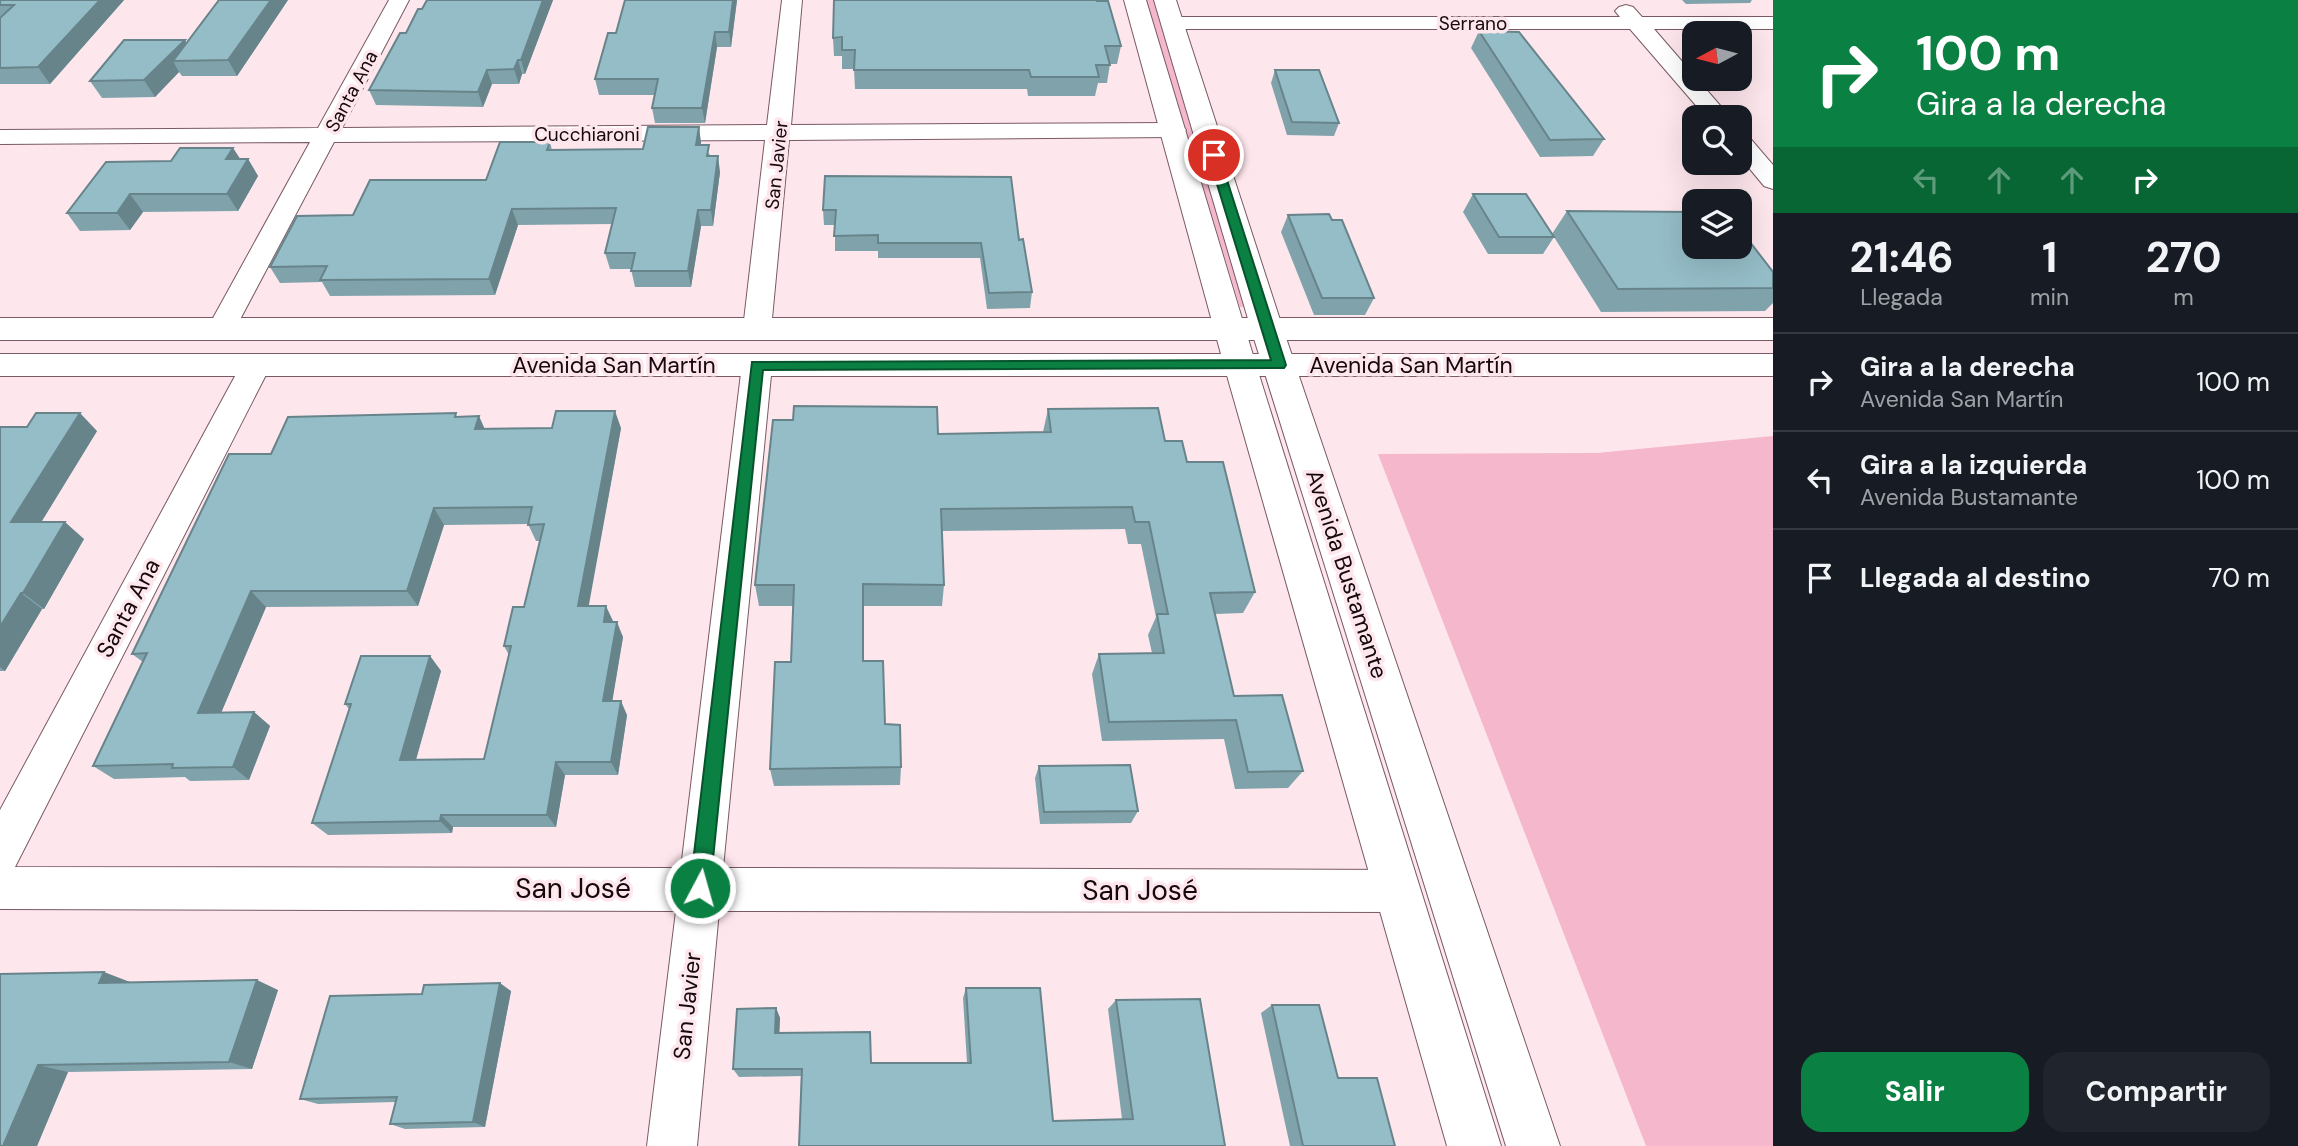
<!DOCTYPE html>
<html lang="es">
<meta charset="utf-8">
<style>
body{margin:0;font-family:"DM Sans",sans-serif;background:#20242c;color:#f1f3f6;height:100vh;display:flex;flex-direction:column;font-size:26px;white-space:nowrap}
*{box-sizing:border-box;margin:0}
p{font-size:23px;color:#9ea1a6}
.icon{flex:none;width:38px;height:38px;fill:none;stroke:currentColor;stroke-width:2;stroke-linecap:round;stroke-linejoin:round}
.map{position:relative;flex:1;overflow:hidden}
.drawer{display:flex;flex-direction:column;background:#171b24;width:525px}
.drawer>*{flex:none}
.guide{background:#0b8043;color:#fff;overflow:hidden}
.needle{width:46px;rotate:263deg}
.buttons{position:absolute;left:1682px;top:21px;display:grid;gap:14px}
.buttons a{display:grid;place-items:center;width:70px;height:70px;border-radius:14px;background:#171b24;box-shadow:0 7px 28px #0002;font-size:35px}
.pin{position:absolute;display:grid;place-items:center;width:60px;height:60px;color:#fff;margin:-30px;border:4px solid #fff;border-radius:50%;box-shadow:0 2px 7px #0007}
.me{position:absolute;width:77px;margin:-38px;rotate:6deg;stroke-linejoin:round;filter:drop-shadow(0 0 5px #0008)}
.turn{display:flex;align-items:center;gap:24px;height:147px;padding:0 28px;font-size:32px}
.turn .icon{width:91px;height:91px;stroke-width:2.5}
.turn b{display:block;font-size:49px;line-height:60px}
.lanes{display:flex;align-items:center;height:66px;padding:0 28px;background:#0003;justify-content:center;gap:35px;direction:ltr}
.lanes .off{opacity:.35}
.eta{display:flex;justify-content:space-evenly;align-items:center;height:119px;text-align:center}
.eta b{font-size:42px;font-weight:700;line-height:49px}
.primary-button{display:flex;gap:14px;margin-top:auto;padding:14px 28px}
.primary-button a{flex:1;height:80px;border-radius:21px;background:#0b8043;color:#fff;font-size:28px;font-weight:700;line-height:80px;text-align:center}
.primary-button a+a{background:#20242c;color:#f1f3f6}
ul{padding:0;list-style:none}
li{display:flex;align-items:center;gap:21px;height:98px;padding:0 28px;border-top:2px solid #363941}
li div{flex:1}
li b{display:block;font-size:26px}
li em{font-style:normal}
main{display:flex;flex:1;min-height:0}
.map>svg:first-child{display:block}
.green{fill:#f5b7cb}
.lines{fill:none;stroke-linecap:round;stroke-linejoin:round}
.minor-casing{stroke:#795964;stroke-width:2}
.secondary-casing{stroke:#795964;stroke-width:2}
.primary-casing{stroke:#795964;stroke-width:2}
.minor{fill:#fff;fill-rule:evenodd}
.secondary{fill:#fff;fill-rule:evenodd}
.primary{fill:#fff;fill-rule:evenodd}
.wall{fill:#80a3ab}
.shaded-wall{fill:#68848b}
.building{fill:#95bdc7;stroke:#68848b;stroke-width:2}
.route{fill:#0b8043;stroke:#07532c;stroke-width:2}
.labels{text-anchor:middle;stroke-width:7;stroke-linejoin:round;paint-order:stroke}
.far-street-label{font-size:19px;fill:#15090d;stroke:#fee6ed}
.street-label{font-size:23px;fill:#15090d;stroke:#fee6ed}
.near-street-label{font-size:28px;fill:#15090d;stroke:#fee6ed}
</style>
<main>
<div class="map">
<svg width="1773" height="1146" viewBox="0 0 1773 1146">
<rect width="100%" height="100%" fill="#fee6ed"/>
<g class="green">
<path d="M1146,0h12l97,307h-15z"/>
<path d="M1773,436v710h-127l-268,-692 219,-1z"/>
</g>
<g class="lines">
<defs>
<g id="minor">
<path d="M389,0h20l-67,128 425,-3 15,-125h20l-11,125 383,-2 8,2 4,5 -4,5 -8,2 -385,3 -18,189 -4,7 -10,3 -10,-3 -4,-7 22,-189 -431,2 -99,187 -4,7 -10,3 -10,-3 -4,-7 103,-187 -310,2v-14l318,-2z"/>
<path d="M1626,5l7,2 9,10h131v12h-119l76,88h-24l-76,-88h-457l-8,-1 -3,-5 3,-5 8,-1h447l-5,-6 4,-4z"/>
<path d="M1740,135l9,2 24,28v24l-9,-3 -24,-29z"/>
<path d="M256,355l11,3 4,7 -256,502 666,1 61,-503 4,-7 11,-3 11,3 4,7 -49,503 676,2 15,6 6,15 -6,15 -15,6 -680,-1 -22,235h-50l29,-235 -676,-2v-99l241,-445 4,-7z"/>
</g>
<g id="secondary">
<path d="M1124,0h22l110,365 245,781h-54l-223,-781z"/>
<path d="M1154,0h22l107,329 277,817h-54l-255,-817z"/>
</g>
<g id="primary">
<rect x="0" y="318" width="1773" height="22"/>
<rect x="0" y="354" width="1773" height="22"/>
</g>
</defs>
<use href="#minor" class="minor-casing"/>
<use href="#secondary" class="secondary-casing"/>
<use href="#primary" class="primary-casing"/>
<use href="#minor" class="minor"/>
<use href="#secondary" class="secondary"/>
<use href="#primary" class="primary"/>
</g>
<g class="wall">
<path d="M0,0h124l-74,84h-50z"/>
<path d="M219,0h69l-51,76h-55l-3,-4 -24,25 -53,1 -12,-17 97,-39z"/>
<path d="M427,0h126l-28,74h-3l-3,10h-27l-9,23 -107,-2 -7,-15 53,-81z"/>
<path d="M737,0l-6,47h-14l-12,76h-50l-3,-15 3,-13h-56l-4,-16 21,-46z"/>
<path d="M1682,0h70l-2,3 -64,1z"/>
<path d="M1479,31l125,108 -11,17 -53,1 -69,-109z"/>
<path d="M833,38l288,8 -4,18h-7l-3,19h-9l-3,13h-67l-1,-7h-172l-1,-20h-12v-13h-8z"/>
<path d="M1275,70l64,53 -5,13 -47,-1 -16,-52z"/>
<path d="M699,127l2,18 10,11 9,16 -7,54h-12l-10,61h-56l-4,-18h-21l-5,-16 7,-29 -94,1 -23,70 -165,1 -8,-14 -42,1 -10,-16 83,-52 133,-35 64,-38 2,8 91,-1z"/>
<path d="M233,148l7,11h8l10,17 -20,35 -95,1 -13,18 -50,1 -13,-18 104,-52z"/>
<path d="M825,176l194,64 13,52 -2,16 -43,1 -7,-51h-102v-7h-43v-26h-11l-1,-15z"/>
<path d="M1473,194l79,40 15,-23 206,61v31l-8,8 -164,1 -47,-75 -11,17h-55l-25,-42z"/>
<path d="M1288,215l86,83 -9,17h-51l-33,-83z"/>
<path d="M1048,409l117,32 22,21 68,130 -12,21 -28,1 19,82 69,75 -15,17 -53,1 -11,-50 -122,2 -10,-67 7,-20 53,-1 -4,-18 8,-18 -15,-73h-13l-3,-15 -183,2 2,54 -2,21h-78v55l21,63 16,43 -1,18 -126,1 -4,-17 21,-107 2,-56h-34l-4,-21 183,-151 105,-2z"/>
<path d="M458,417l27,12 136,-1 -33,178 24,16 11,15 -11,64 15,14 -9,60h-53l-9,52h-103l-1,6 -124,2 -16,-12 37,-114 -4,-5 85,-48 11,15 -25,89 68,-1 25,-104 -5,-9 20,-39 16,-66h-4l-8,-17 -84,1 -26,81 -152,1 -45,106 33,-1 16,14 -21,54 -59,1 -5,-4 -71,2 -21,-13 50,-104 -11,-8 139,-200z"/>
<path d="M0,427l97,4 -56,91 43,17 -40,70h-2l-37,62h-5z"/>
<path d="M1039,766l99,45 -7,12 -91,1 -5,-46z"/>
<path d="M0,974l130,8 148,8 -26,79 -184,3 -31,74h-37z"/>
<path d="M966,988l87,133 69,-2 -14,-110 8,-9 109,146h-426l2,-70 -62,1 -6,-8 43,-61 4,10 -1,15 92,30h96l-4,-65z"/>
<path d="M511,991l-26,136 -80,2 -15,-5 6,-22 -78,2 -18,-5 122,-105z"/>
<path d="M1272,1005l66,73 57,68h-105l-29,-133z"/>
</g>
<g class="shaded-wall">
<path d="M100,0h24l-74,84 -12,-17z"/>
<path d="M271,0h17l-51,76 -9,-16z"/>
<path d="M543,0h10l-28,74 -4,-14z"/>
<path d="M733,0h4l-6,47 -2,-15z"/>
<path d="M715,32l2,15 -12,76 -3,-15z"/>
<path d="M185,40l10,17 -22,4 6,11 -24,25 -11,-17z"/>
<path d="M518,60l4,14 -3,10 -5,-15z"/>
<path d="M487,70l5,14 -9,23 -5,-15z"/>
<path d="M699,127l2,16 -3,18 -2,-16z"/>
<path d="M233,148l11,17 -18,-6z"/>
<path d="M718,156l2,16 -7,54 -2,-16z"/>
<path d="M248,159l10,17 -20,35 -11,-17z"/>
<path d="M130,194l13,18 -13,18 -13,-17z"/>
<path d="M512,209l6,16 -23,70 -6,-16z"/>
<path d="M698,210l3,16 -10,61 -3,-16z"/>
<path d="M615,411l6,17 -35,193 -8,-15z"/>
<path d="M80,413l17,18 -66,108 -20,-17z"/>
<path d="M479,416l8,18 -12,-5z"/>
<path d="M434,508l10,17 -26,81 -11,-15z"/>
<path d="M65,522l19,17 -40,70 -21,-16z"/>
<path d="M251,591l15,16 -51,120 -17,-14z"/>
<path d="M21,593l21,16 -37,62 -5,-4v-40z"/>
<path d="M606,606l7,15 -9,1z"/>
<path d="M617,622l6,15 -13,78 -7,-14z"/>
<path d="M430,656l11,15 -29,102 -12,-13z"/>
<path d="M621,701l6,14 -9,60 -7,-13z"/>
<path d="M254,712l16,14 -21,54 -16,-13z"/>
<path d="M556,762l9,13 -9,52 -9,-12z"/>
<path d="M441,815l12,12 -1,6 -12,-12z"/>
<path d="M104,972l26,10 -31,1z"/>
<path d="M257,980l21,10 -26,79 -23,-7z"/>
<path d="M500,983l11,8 -26,136 -12,-5z"/>
<path d="M776,1008l4,10 -1,24 -4,-9z"/>
<path d="M38,1065l30,7 -31,74h-34z"/>
</g>
<g class="building">
<path d="M0,0h100l-62,67 -38,1v-50l14,-13h-14z"/>
<path d="M219,0h52l-43,60 -55,1z"/>
<path d="M427,0h116l-22,60h-3l-4,9 -27,1 -9,22 -109,-2 31,-57h6l12,-24h4z"/>
<path d="M625,0h108l-4,32h-14l-13,76h-50l6,-29h-63l13,-46h8z"/>
<path d="M834,0h263v1h11l13,45h-16l5,19h-14l3,12h-68l-2,-7h-175l1,-20h-13v-13l-9,1z"/>
<path d="M1479,31l40,1 85,107 -54,1z"/>
<path d="M124,40h61l-41,40 -54,1z"/>
<path d="M1275,70h44l20,53 -47,-1z"/>
<path d="M648,127h51l-3,18h13l-2,11h11l-7,54h-13l-10,61h-57l4,-18h-30l11,-45 -104,1 -23,70 -169,1 7,-14 -57,1 27,-51 56,-1 17,-35h116l14,-38h50l-3,8 96,-1z"/>
<path d="M180,148h53l-7,11h22l-21,35h-97l-13,19h-50l39,-51 65,-1z"/>
<path d="M825,176l186,1 8,63 4,-1 9,53 -43,1 -8,-50h-103v-8l-44,1 2,-26h-13z"/>
<path d="M1473,194h53l28,43h-55z"/>
<path d="M1567,211l127,1v35h46v-18l33,43v16l-155,1z"/>
<path d="M1329,214l3,6h10l32,78h-52l-34,-83z"/>
<path d="M794,406l143,1 1,27 113,-2 -3,-23 110,-1 7,33h17l5,21h36l32,130 -45,1 24,103 48,-1 21,76 -55,1 -12,-52 -127,2 -10,-68 65,-1 -7,-39h11l-19,-92h-14l-3,-15 -191,2 3,76 -81,-1v77h20l2,63 15,1 1,42 -131,2 5,-107h16l3,-77h-39l18,-165h20z"/>
<path d="M556,411h59l-37,195h28l-2,16h13l-14,79h18l-10,61h-55l-9,53h-106l-1,6 -128,2 39,-119h-6l16,-48h69l-30,104 84,-1 27,-113h-7l9,-39h11l20,-83 -16,1 4,-18 -98,1 -27,83h-156l-53,122 56,-1 -21,55 -61,1 1,-4 -80,2 54,-113 -15,1 97,-200h42l17,-37 168,-4 -1,4 24,-1 -4,13 77,-1z"/>
<path d="M36,413h44l-69,109h54l-42,71h-2l-21,34v-200h27z"/>
<path d="M1130,765l8,46 -94,1 -5,-46z"/>
<path d="M104,972l-5,11 158,-3 -28,82 -191,3 -35,81h-3v-172z"/>
<path d="M500,983l-27,139 -83,2 7,-27 -97,2 30,-103 92,-2 2,-9z"/>
<path d="M966,988h74l13,133 80,-2 -17,-119 84,-1 25,147h-426l3,-77h-69l4,-60 39,-1 -1,25 95,-1 1,31h100z"/>
<path d="M1272,1005h47l19,73h39l18,68h-92z"/>
</g>
<path class="route" d="M1210,152l9,3 67,210 -2,3 -521,2 -53,518 -3,7 -7,3 -7,-3 -3,-7 62,-526 519,-2 -63,-205z"/>
<g class="labels">
<g class="far-street-label">
<text x="1473" y="30">Serrano</text>
<text transform="translate(351 91) rotate(-62)" y="7">Santa Ana</text>
<text x="587" y="141">Cucchiaroni</text>
<text transform="translate(776 165) rotate(-84)" y="7">San Javier</text>
</g>
<g class="street-label">
<text x="614" y="373">Avenida San Martín</text>
<text x="1411" y="373">Avenida San Martín</text>
<text transform="translate(1347 574) rotate(72)" y="8">Avenida Bustamante</text>
<text transform="translate(128 608) rotate(-62)" y="8">Santa Ana</text>
<text transform="translate(687 1006) rotate(-84)" y="8">San Javier</text>
</g>
<g class="near-street-label">
<text x="573" y="898">San José</text>
<text x="1140" y="900">San José</text>
</g>
</g>
</svg>
<div class="buttons">
<a><svg class="needle" viewBox="-14 -14 28 28"><path d="M0-13l5 13h-10z" fill="#e53935"/><path d="M0 13l5-13h-10z" fill="#9ea1a6"/></svg></a>
<a><svg class="icon" aria-label="search" viewBox="0 0 24 24"><circle cx="10" cy="10" r="6"/><path d="M15 15l6 6"/></svg></a>
<a><svg class="icon" aria-label="layers" viewBox="0 0 24 24"><path d="M12 4l9 5-9 5-9-5zM3 14l9 5 9-5"/></svg></a>
</div>
<div class="pin" style="left:1214px;top:155px;background:#d93025"><svg class="icon" aria-label="arrive" viewBox="0 0 24 24"><path d="M6 21V4h12l-3 4 3 4H6"/></svg></div>
<svg class="me" style="left:700px;top:888px" viewBox="-20 -20 40 40"><circle r="17" fill="#0b8043" stroke="#fff" stroke-width="3"/><path d="M0-11L8 9 0 5-8 9z" fill="#fff"/></svg>
</div>
<section class="drawer">
<div class="guide">
<div class="turn"><svg class="icon" aria-label="right" viewBox="0 0 24 24"><path d="M7 20v-9h11M14 6l5 5-5 5"/></svg><div><b>100 m</b>Gira a la derecha</div></div>
<div class="lanes"><svg class="icon off" aria-label="left" viewBox="0 0 24 24"><path d="M17 20v-9H6M10 6l-5 5 5 5"/></svg><svg class="icon off" aria-label="ahead" viewBox="0 0 24 24"><path d="M12 20V5M6 11l6-6 6 6"/></svg><svg class="icon off" aria-label="ahead" viewBox="0 0 24 24"><path d="M12 20V5M6 11l6-6 6 6"/></svg><svg class="icon" aria-label="right" viewBox="0 0 24 24"><path d="M7 20v-9h11M14 6l5 5-5 5"/></svg></div>
</div>
<div class="eta">
<div><b>21:46</b><p>Llegada</p></div>
<div><b>1</b><p>min</p></div>
<div><b>270</b><p>m</p></div>
</div>
<ul>
<li><svg class="icon" aria-label="right" viewBox="0 0 24 24"><path d="M7 20v-9h11M14 6l5 5-5 5"/></svg><div><b>Gira a la derecha</b><p>Avenida San Martín</p></div><em>100 m</em></li>
<li><svg class="icon" aria-label="left" viewBox="0 0 24 24"><path d="M17 20v-9H6M10 6l-5 5 5 5"/></svg><div><b>Gira a la izquierda</b><p>Avenida Bustamante</p></div><em>100 m</em></li>
<li><svg class="icon" aria-label="arrive" viewBox="0 0 24 24"><path d="M6 21V4h12l-3 4 3 4H6"/></svg><div><b>Llegada al destino</b></div><em>70 m</em></li>
</ul>
<div class="primary-button"><a>Salir</a><a>Compartir</a></div>
</section>
</main>
